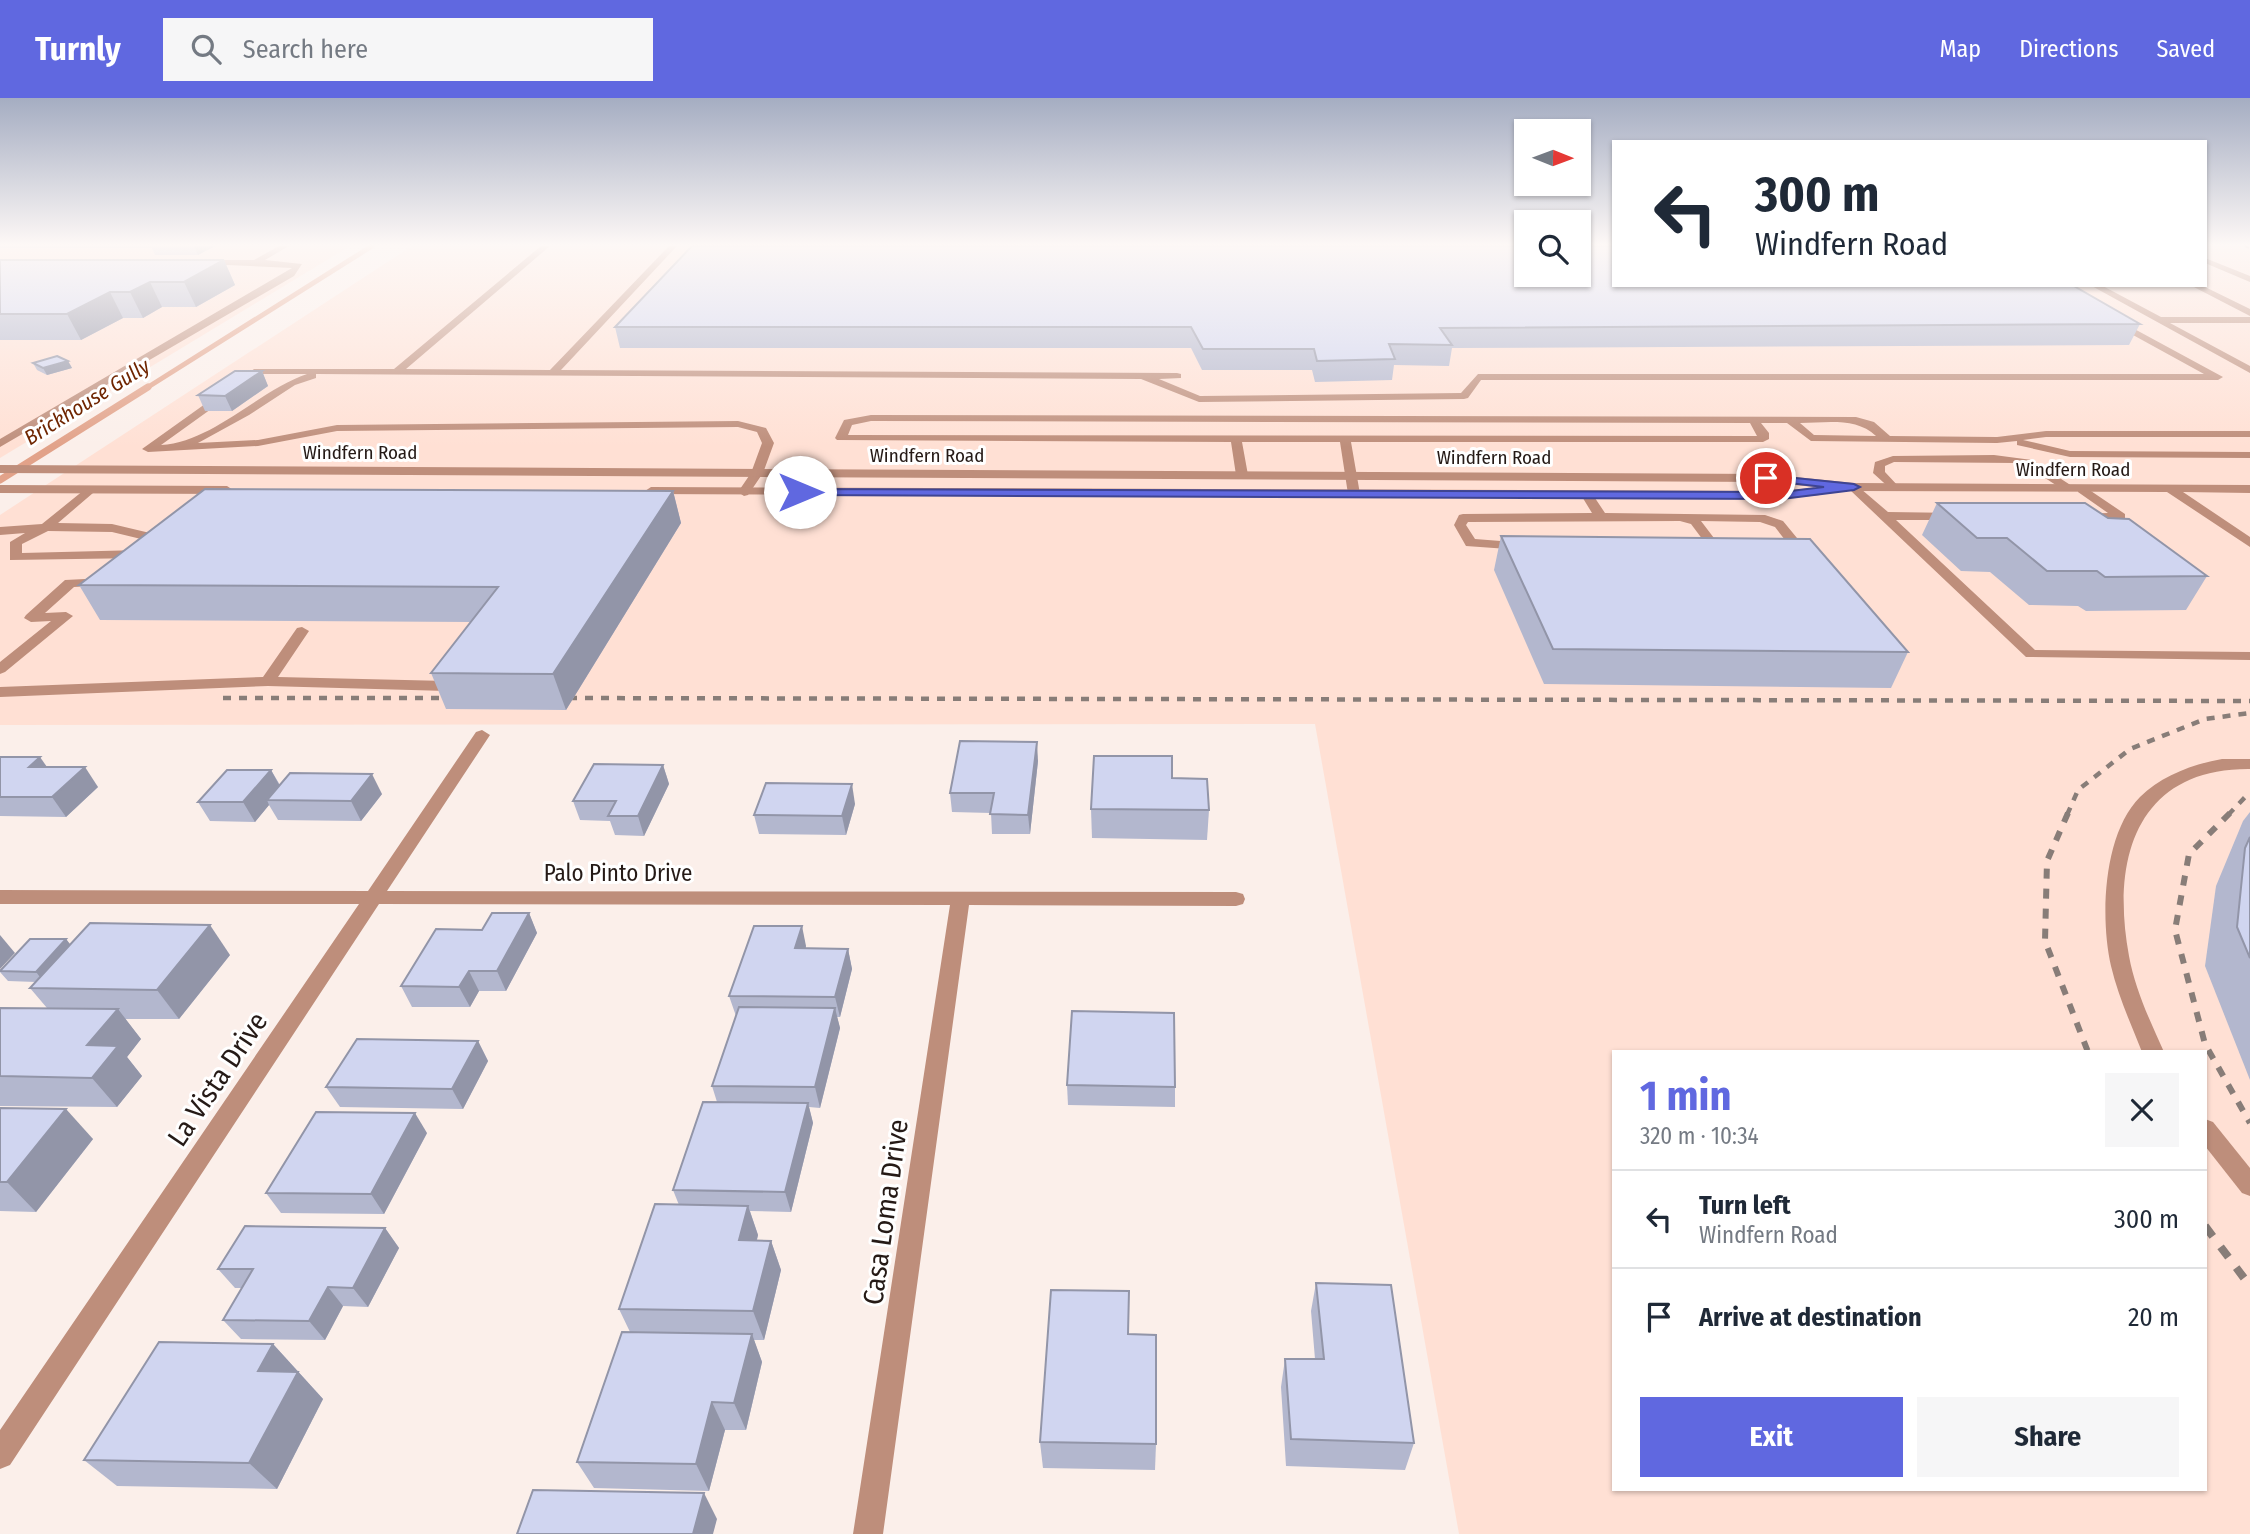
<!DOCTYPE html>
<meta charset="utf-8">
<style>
body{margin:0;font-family:"Fira Sans Condensed",sans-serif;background:#f6f6f7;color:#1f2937;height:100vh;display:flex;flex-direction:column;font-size:26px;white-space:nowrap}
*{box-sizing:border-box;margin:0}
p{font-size:23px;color:#747a83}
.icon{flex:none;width:38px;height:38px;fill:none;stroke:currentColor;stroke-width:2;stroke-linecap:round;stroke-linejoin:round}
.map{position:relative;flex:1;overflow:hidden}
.panel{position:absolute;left:1612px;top:952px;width:595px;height:441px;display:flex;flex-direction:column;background:#fff;border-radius:0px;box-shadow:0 2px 5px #0004}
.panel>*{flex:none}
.banner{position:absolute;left:1612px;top:42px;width:595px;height:147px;border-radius:0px;box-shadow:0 2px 5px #0004;background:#fff;color:#1f2937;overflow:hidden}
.needle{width:46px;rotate:91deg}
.controls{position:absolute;left:1514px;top:21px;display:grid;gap:14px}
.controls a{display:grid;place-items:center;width:77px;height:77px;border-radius:0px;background:#fff;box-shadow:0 2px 5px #0004;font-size:35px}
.pin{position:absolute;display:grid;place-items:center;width:60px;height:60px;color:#fff;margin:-30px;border:4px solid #fff;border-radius:50%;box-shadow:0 2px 7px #0007}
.me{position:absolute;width:77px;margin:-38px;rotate:90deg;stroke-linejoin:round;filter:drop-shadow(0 0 5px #0008)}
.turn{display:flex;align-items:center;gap:24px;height:147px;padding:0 28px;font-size:32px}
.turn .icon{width:91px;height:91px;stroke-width:2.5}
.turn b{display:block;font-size:49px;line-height:60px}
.round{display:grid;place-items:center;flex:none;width:74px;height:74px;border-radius:0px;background:#f6f6f7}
.summary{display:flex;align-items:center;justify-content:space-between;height:119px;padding:0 28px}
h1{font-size:42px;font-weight:700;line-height:52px;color:#6068e0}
.button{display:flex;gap:14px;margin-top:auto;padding:14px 28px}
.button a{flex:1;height:80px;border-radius:0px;background:#6068e0;color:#fff;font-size:28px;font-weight:700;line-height:80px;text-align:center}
.button a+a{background:#f6f6f7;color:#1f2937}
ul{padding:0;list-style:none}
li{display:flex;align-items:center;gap:21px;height:98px;padding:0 28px;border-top:2px solid #e0e1e3}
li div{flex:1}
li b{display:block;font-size:26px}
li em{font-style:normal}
header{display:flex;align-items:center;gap:42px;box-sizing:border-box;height:98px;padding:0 35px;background:#6068e0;color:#fff}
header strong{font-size:33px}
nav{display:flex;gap:38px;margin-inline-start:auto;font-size:24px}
.search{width:490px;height:63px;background:#f6f6f7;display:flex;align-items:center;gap:18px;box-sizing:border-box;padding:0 24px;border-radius:0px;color:#747a83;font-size:26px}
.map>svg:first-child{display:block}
.built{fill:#ffe0d4;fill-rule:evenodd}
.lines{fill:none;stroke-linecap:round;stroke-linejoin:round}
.stream-far1{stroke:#e2a289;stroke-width:5}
.stream{stroke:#e2a289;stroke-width:7}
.service{fill:#be8e7b;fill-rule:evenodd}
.minor{fill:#be8e7b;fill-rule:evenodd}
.tertiary{fill:#be8e7b;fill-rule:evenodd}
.rail-far3{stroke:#887d78;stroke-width:2.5;stroke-dasharray:4.5 4.5;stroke-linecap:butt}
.rail-far2{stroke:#887d78;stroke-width:4.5;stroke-dasharray:8 8;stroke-linecap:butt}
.rail-far1{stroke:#887d78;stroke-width:6;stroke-dasharray:10 10;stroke-linecap:butt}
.rail{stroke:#887d78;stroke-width:8;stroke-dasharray:13 13;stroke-linecap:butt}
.wall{fill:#b3b7ce}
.shaded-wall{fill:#9295a8}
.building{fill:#d0d5f0;stroke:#9295a8;stroke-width:2}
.route{fill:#6068e0;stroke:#3e4492;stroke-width:2}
.labels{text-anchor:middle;stroke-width:6;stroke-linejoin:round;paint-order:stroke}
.far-street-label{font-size:19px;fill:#251a16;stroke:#fff}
.far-water-label{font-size:21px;font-style:italic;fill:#6f2500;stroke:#fff}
.street-label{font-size:23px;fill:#251a16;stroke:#fff}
.near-street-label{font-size:28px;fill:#251a16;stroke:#fff}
</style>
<header>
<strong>Turnly</strong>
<div class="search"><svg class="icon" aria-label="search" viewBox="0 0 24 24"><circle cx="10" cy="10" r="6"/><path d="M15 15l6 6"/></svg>Search here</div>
<nav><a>Map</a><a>Directions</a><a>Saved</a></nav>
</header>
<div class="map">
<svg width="2250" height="1436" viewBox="0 0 2250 1436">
<rect width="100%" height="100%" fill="#fbefea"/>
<g class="built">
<path d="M0,148h350l-350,212z"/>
<path d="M412,148h1114v29h52l35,-29 1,39h591v-39h45v1288h-791l-144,-810 -1315,1v-210zM1614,954h591v437h-591z"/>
</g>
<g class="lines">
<path class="stream-far1" d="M145,291l227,-143"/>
<path class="stream" d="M0,382l148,-93"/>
<g class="service">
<path d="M279,148h10l-24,14 37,4 -8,12 -294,171v-8l292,-171 -88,-4 -3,-4h53z"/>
<path d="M541,148h9l-144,123 144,1 119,-124h8l-116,124 616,3 4,1v4l-22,1 41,17 261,-3 17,-19h726l-91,-50 -2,-2 5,-3 107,58 -5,3h-737l-13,18 -4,1 -265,3 -58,-23 -825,-5v4l-21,7 -46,30 -51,28 60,-3 79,-15 401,-4 28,7 8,15 -11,30 -15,22 -4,1 -6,-4 13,-19 11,-30 -5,-11 -19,-5 -401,4 -79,15 -110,6 -6,-3 112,-80h140zM260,276h47c-49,17 -94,68 -146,71z"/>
<path d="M2205,160l45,18v6l-45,-19z"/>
<path d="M2090,187h11l60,32h89v6h-80l80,43v7z"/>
<path d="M2190,187h11l49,24v7z"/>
<path d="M871,317l985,2 18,5 16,14 107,1 49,-6h204v6h-204l-23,3 47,11 180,1v6l-180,-1 -53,-12v-4l-20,2 -186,-2 -24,-18h-26l8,10v6l-6,3h-412l9,52 -6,4 -6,-4 -8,-52h-98l6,33 -6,4 -6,-4 -5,-33 -394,-2 -2,-2 9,-18zM871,323l879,2 7,13 -909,-1 4,-10zM1800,325c26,0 56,-6 76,13l-62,-1z"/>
<path d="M1994,357l38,5 43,28 -10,3 -40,-26 -9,-2 -122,-1 -9,4v6l14,15 -6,4 -20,-18 2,-11 18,-6z"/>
<path d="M1854,385l34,29 71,1 2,3 -6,4h-59l139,130 215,2v8l-224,-3 -176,-167 -2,-3z"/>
<path d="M2082,387l43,29v6h-48v-6l31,-1 -30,-21v-6z"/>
<path d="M89,388l6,4 -2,3 -35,30 54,1 59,14 1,3 -6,4 -54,-13 -64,-1 -26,13v9l119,-3 7,4 -7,4 -131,2v-18l15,-9 -25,2v-8l42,-3z"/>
<path d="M1587,393l4,1 14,21 160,2 18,6 28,34 -7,4 -5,-1 -24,-31 -15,-5 -59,-1 16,21 -24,9 -6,-4 16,-7 -12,-16 -11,-3 -212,1 -2,3 9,14 52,4 1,3 -6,4 -56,-4 -12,-21 5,-10 4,-1 129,-1 -11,-18z"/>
<path d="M105,480l5,1v6l-36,2 -29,26 21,-1 7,4 -68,56 -5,2v-12l51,-41 -20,1 -7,-4 2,-3 39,-35z"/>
<path d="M302,529l7,4 -31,46 169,4 8,5 -8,5 -179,-5 -268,11v-10l263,-10 34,-49z"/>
<path d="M2222,661h28v10c-114,-1 -139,91 -121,187 6,33 21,65 35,96h-22c-11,-28 -24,-56 -31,-86 -11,-48 -8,-132 29,-169 21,-21 53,-33 82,-38z"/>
<path d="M2205,1021l8,3 37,46v28l-8,-3 -37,-47z"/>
</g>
<path class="minor" d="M482,632l8,5 -103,156 849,1 7,2 2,5 -2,5 -7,2 -267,-1 -86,629h-30l97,-629 -571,-1 -369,561 -10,4v-39l359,-526h-359v-14l368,1 108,-159z"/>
<g class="tertiary">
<path d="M0,367l1766,9 88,9 396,2v8l-67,-1 67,45v10l-83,-55 -313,-1 -88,-9 -1766,-9z"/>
<path d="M0,387l227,1 6,4 -6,4 -227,-1z"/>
<path d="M651,389l1131,4 38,-4 6,4 -6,4 -38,4 -1135,-5 -2,-3z"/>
</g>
<path class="rail-far3" d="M2245,148l5,2"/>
<g class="rail-far2">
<path d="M223,600h239"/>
<path d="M553,600l1697,3"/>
<path d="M2067,717l11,-25 52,-41 75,-30 45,-6"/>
<path d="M2228,717l22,-23"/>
</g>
<g class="rail-far1">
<path d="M2068,715l-21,48 -2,80 43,111"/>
<path d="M2230,715l-41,41 -14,76 30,114 45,79"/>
</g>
<path class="rail" d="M2205,1128l45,60"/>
</g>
<g class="wall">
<path d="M0,148h215l-17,9h-43l-3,-7h-152z"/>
<path d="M0,162h224l11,25 -39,22h-34l-19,11h-20l-42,22h-81z"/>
<path d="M2140,226l-11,21 -677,3 -3,18 -55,-1 -2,15 -77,2 -3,-12h-110l-11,-22h-571l-5,-21z"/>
<path d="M68,263l4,7 -25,7 -10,-5 -4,-7z"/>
<path d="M262,273l6,15 -36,25h-27l-7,-16z"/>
<path d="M673,393l8,32 -115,187 -120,-1 -15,-36 40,-51 -371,-2 -21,-35z"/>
<path d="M1937,405l171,15 99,58 -21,34 -100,1 -8,-5 -49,-1 -39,-33 -29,-1 -39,-36z"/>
<path d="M1501,438l407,116 -17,36 -347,-4 -50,-114z"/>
<path d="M0,659l47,10 51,20 -32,30 -66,-1z"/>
<path d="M1038,663l-8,73h-38l-1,-21 -39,-1 -2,-19z"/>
<path d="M663,667l6,19 -25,52 -29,-1 -5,-14 -30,-1 -7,-19z"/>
<path d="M271,672l9,15 102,9 -21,27 -83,-1 -9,-15 -14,17 -45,-1 -12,-19z"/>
<path d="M1172,680l37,32 -2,30 -115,-2 -1,-29z"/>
<path d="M855,706l-9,31 -87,-1 -5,-19z"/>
<path d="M2250,714v268l-45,-114 11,-80 27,-65z"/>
<path d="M529,815l8,20 -31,58h-27l-9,16h-58l-11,-21 81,-56z"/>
<path d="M66,841l4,6 160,10 -51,64h-54l16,20 -14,18 15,19 -25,31 -117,-1v-98h47l-17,-20 6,-6 -28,-1 -8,-9v-2z"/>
<path d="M806,848v2l42,1 4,20 -12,48h-3l3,11 -20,80 -11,-1 4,16 -22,89 -41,-1 8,24 -1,5 14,1 10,29 -17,70h-10l8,22 -16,68h-21l-16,61 -115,-3 -17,-26 53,-130 -11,-23 60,-104 -6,-15 44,-88 -5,-16 24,-70 -7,-20z"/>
<path d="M478,943l10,20 -25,48 -123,-2 -14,-20z"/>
<path d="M1067,987l108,2v20l-107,-2z"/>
<path d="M0,1010l93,31 -57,73 -36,-1z"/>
<path d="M427,1035l-43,81 -103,-1 -15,-20z"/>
<path d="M385,1130l14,20 -31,59 -25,-1 -18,34 -84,-1 -18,-19 19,-32h-7l-17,-19z"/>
<path d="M1316,1185l98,160 -9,27 -119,-4 -5,-79 4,-28h30l-4,-48z"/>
<path d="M1129,1236l27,110 -1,26 -112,-2 -3,-26z"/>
<path d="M273,1246l50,55 -46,90 -160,-3 -33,-26z"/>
</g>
<g class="shaded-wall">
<path d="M194,148h21l-17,9z"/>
<path d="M224,162l11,25 -39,22 -12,-25z"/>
<path d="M150,184l12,25 -19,11 -13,-26z"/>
<path d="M110,194l13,26 -42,22 -14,-26z"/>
<path d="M68,263l4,7 -25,7 -4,-7z"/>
<path d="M262,273l6,15 -36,25 -7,-15z"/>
<path d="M673,393l8,32 -115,187 -13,-36z"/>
<path d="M1037,644l1,19 -8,73 -2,-19z"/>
<path d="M40,659l14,20 -25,-10z"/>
<path d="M663,667l6,19 -25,52 -6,-20z"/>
<path d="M85,669l13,20 -32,30 -14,-20z"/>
<path d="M271,672l11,20 -15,10 2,5 -14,17 -12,-20z"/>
<path d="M372,676l10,20 -21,27 -10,-20z"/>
<path d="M852,686l3,20 -9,31 -4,-19z"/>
<path d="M529,815l8,20 -31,58 -9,-20z"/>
<path d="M210,827l20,30 -51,64 -22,-29z"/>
<path d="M802,828l4,20 -6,23 -5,-21z"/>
<path d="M0,837l15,18 -15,16z"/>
<path d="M66,841l8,10 -30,33 -8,-10z"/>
<path d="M848,851l4,20 -12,48 -5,-20z"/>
<path d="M469,873l10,20 -9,16 -11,-20z"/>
<path d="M835,910l5,20 -20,80 -5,-21z"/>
<path d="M118,911l23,30 -14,18 15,19 -25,31 -25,-29 -5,-33z"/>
<path d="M478,943l10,20 -25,48 -11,-20z"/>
<path d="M808,1005l5,20 -22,89 -6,-20z"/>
<path d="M66,1011l27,30 -57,73 -29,-30z"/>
<path d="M415,1015l12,20 -43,81 -13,-20z"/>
<path d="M748,1108l10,29 -9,34 -10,-29z"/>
<path d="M385,1130l14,20 -31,59 -15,-19z"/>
<path d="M771,1143l10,29 -17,70 -11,-29z"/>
<path d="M328,1189l15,19 -18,34 -16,-19z"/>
<path d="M752,1236l10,28 -16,68 -12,-27z"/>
<path d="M273,1246l50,55 -46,90 -28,-26 9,-92z"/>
<path d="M712,1304l13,28 -16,61 -13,-27z"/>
<path d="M704,1395l13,26 -4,15h-20z"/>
</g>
<g class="building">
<path d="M692,148h834v29h52v-29h36v39h458l68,39 -700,4 12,17 -63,-1 6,15 -78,2 -3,-12h-111l-12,-22h-576z"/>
<path d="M0,162h224l-40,22h-34l-20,10h-20l-43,22h-67z"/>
<path d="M57,258l11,5 -25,7 -10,-5z"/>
<path d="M235,273h27l-37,25 -27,-1z"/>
<path d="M205,391l468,2 -120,183 -122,-1 67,-86 -419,-2z"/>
<path d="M1937,405h148l23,15 21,1 78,57 -102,1 -8,-6h-50l-40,-33h-30z"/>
<path d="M1501,438l309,3 98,113 -355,-3z"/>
<path d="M960,643l77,1 -9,73 -38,-1 4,-21h-44z"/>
<path d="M1094,658h78v22l35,1 2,31 -118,-1z"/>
<path d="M0,659h40l-11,10h56l-33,30h-52z"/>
<path d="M594,666l69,1 -25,51h-30l8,-15h-43z"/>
<path d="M227,672h44l-28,32h-45z"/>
<path d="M290,675l82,1 -21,27 -84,-1z"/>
<path d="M766,685l86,1 -10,32 -88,-1z"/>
<path d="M2250,739v121l-13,-31 8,-79z"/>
<path d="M492,815h37l-32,58h-28l-10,16 -58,-1 35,-57 46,1z"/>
<path d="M90,825l120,2 -53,65 -127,-2z"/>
<path d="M754,828h48l-7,22 53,1 -13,48 -106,-1z"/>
<path d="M30,841h36l-30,33 -36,-1z"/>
<path d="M739,909l96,1 -20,79 -103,-1z"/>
<path d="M0,910l118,1 -31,36 31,1 -26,32 -92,-2z"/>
<path d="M1072,913l102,2 1,74 -108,-2z"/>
<path d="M357,941l121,2 -26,48 -126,-2z"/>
<path d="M703,1004l105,1 -23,89 -112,-2z"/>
<path d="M0,1010l66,1 -59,73h-7z"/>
<path d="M316,1014l99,1 -44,81 -105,-1z"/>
<path d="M655,1106l93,2 -9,34 32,1 -18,70 -134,-2z"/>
<path d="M245,1128l140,2 -32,60 -25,-1 -19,34 -86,-1 30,-51h-35z"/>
<path d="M1316,1185l75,2 23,158 -123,-4 -6,-80h39z"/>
<path d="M1051,1192l78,1 -1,43 28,1v109l-116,-2z"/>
<path d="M622,1234l130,2 -18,69 -22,-1 -16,62 -119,-2z"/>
<path d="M159,1244l114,2 -15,27 40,1 -49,91 -165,-3z"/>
<path d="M533,1392l171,3 -11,41h-176z"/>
</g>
<linearGradient id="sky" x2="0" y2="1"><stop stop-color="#a5adc2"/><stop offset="0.42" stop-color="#fdf8f6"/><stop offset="1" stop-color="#fdf8f6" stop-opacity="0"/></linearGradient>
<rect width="2250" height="349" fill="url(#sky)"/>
<path class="route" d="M1766,377l88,9 6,3 -6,3 -72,9 -982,-4 -6,-3 6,-3 982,3 42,-5 -61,-7v-4z"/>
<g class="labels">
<g class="far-street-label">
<text x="360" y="361">Windfern Road</text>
<text x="927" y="364">Windfern Road</text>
<text x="1494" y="366">Windfern Road</text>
<text x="2073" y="378">Windfern Road</text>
</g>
<g class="far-water-label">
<text transform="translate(87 304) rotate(-32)" y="7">Brickhouse Gully</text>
</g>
<g class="street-label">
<text x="618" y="783">Palo Pinto Drive</text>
</g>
<g class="near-street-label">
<text transform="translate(217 981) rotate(-56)" y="10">La Vista Drive</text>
<text transform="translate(885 1114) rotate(-82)" y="10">Casa Loma Drive</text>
</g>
</g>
</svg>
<div class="controls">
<a><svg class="needle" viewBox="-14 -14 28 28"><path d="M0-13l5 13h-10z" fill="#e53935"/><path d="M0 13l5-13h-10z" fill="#747a83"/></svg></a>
<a><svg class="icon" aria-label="search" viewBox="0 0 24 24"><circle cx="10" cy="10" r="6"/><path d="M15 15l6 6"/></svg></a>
</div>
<div class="pin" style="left:1766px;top:380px;background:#d93025"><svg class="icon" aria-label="arrive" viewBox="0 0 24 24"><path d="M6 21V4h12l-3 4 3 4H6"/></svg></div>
<svg class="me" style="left:800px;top:394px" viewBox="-20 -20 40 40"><circle r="19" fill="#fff"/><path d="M0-13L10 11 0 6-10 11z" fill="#6068e0"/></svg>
<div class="banner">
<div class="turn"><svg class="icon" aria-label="left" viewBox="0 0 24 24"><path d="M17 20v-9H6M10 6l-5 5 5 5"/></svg><div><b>300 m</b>Windfern Road</div></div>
</div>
<section class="panel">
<div class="summary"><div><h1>1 min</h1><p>320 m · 10:34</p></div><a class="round"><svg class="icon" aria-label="close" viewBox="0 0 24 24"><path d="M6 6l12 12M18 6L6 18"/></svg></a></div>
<ul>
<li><svg class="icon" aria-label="left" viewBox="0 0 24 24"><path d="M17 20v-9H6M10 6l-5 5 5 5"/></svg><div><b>Turn left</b><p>Windfern Road</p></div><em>300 m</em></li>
<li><svg class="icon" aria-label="arrive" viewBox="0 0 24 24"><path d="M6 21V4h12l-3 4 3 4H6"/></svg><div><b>Arrive at destination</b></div><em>20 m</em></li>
</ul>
<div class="button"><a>Exit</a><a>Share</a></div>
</section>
</div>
